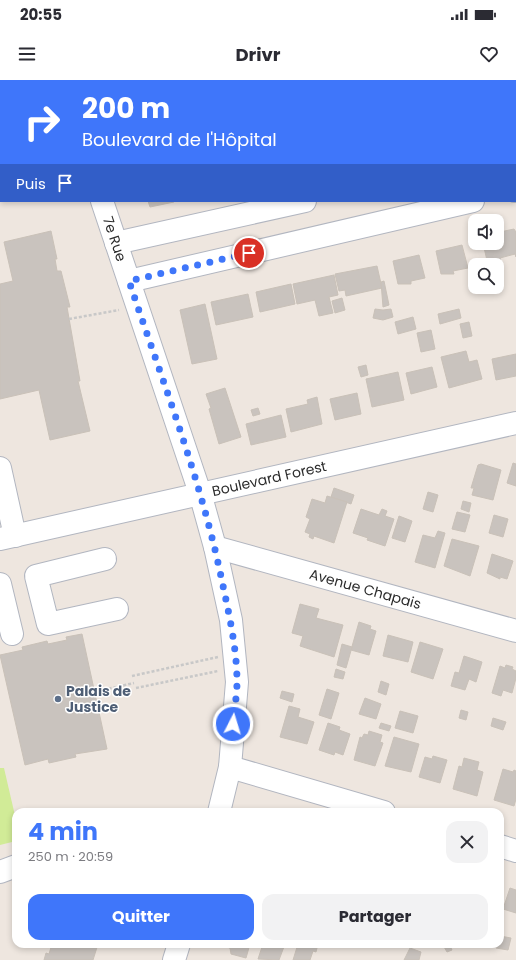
<!DOCTYPE html>
<html lang="fr">
<meta charset="utf-8">
<style>
body{margin:0;font-family:Poppins,sans-serif;background:#f2f2f3;color:#2b2b33;height:100vh;display:flex;flex-direction:column;font-size:15px;white-space:nowrap}
*{box-sizing:border-box;margin:0}
p{font-size:13px;color:#7c7c81}
.icon{flex:none;width:22px;height:22px;fill:none;stroke:currentColor;stroke-width:2;stroke-linecap:round;stroke-linejoin:round}
.map{position:relative;flex:1;overflow:hidden}
.details{position:absolute;left:12px;top:728px;width:492px;height:140px;display:flex;flex-direction:column;background:#fff;border-radius:12px;box-shadow:0 2px 6px #0003}
.details>*{flex:none}
.guide{position:absolute;left:0px;top:0px;width:516px;height:122px;box-shadow:0 2px 6px #0003;background:#3f76fa;color:#fff;overflow:hidden}
.buttons{position:absolute;left:468px;top:134px;display:grid;gap:8px}
.buttons a{display:grid;place-items:center;width:36px;height:36px;border-radius:8px;background:#fff;box-shadow:0 2px 6px #0003;font-size:20px}
.pin{position:absolute;display:grid;place-items:center;width:34px;height:34px;color:#fff;margin:-17px;border:2px solid #fff;border-radius:50%;box-shadow:0 1px 4px #0007}
.me{position:absolute;width:44px;margin:-22px;rotate:5deg;stroke-linejoin:round;filter:drop-shadow(0 0 3px #0008)}
.turn{display:flex;align-items:center;gap:14px;height:84px;padding:0 16px;font-size:18px}
.turn .icon{width:52px;height:52px;stroke-width:2.5}
.turn b{display:block;font-size:28px;line-height:34px}
.then{display:flex;align-items:center;height:38px;padding:0 16px;background:#0003;gap:8px;font-size:15px}
.round{display:grid;place-items:center;flex:none;width:42px;height:42px;border-radius:12px;background:#f2f2f3}
.summary{display:flex;align-items:center;justify-content:space-between;height:68px;padding:0 16px}
h1{font-size:24px;font-weight:700;line-height:30px;color:#3f76fa}
.action{display:flex;gap:8px;margin-top:auto;padding:8px 16px}
.action a{flex:1;height:46px;border-radius:12px;background:#3f76fa;color:#fff;font-size:16px;font-weight:700;line-height:46px;text-align:center}
.action a+a{background:#f2f2f3;color:#2b2b33}
.status{display:flex;justify-content:space-between;align-items:center;height:28px;padding:0 20px;background:#fff;direction:ltr}
.status svg{height:11px;fill:currentColor}
header{display:flex;justify-content:space-between;align-items:center;height:52px;padding:0 16px;background:#fff;font-size:18px;font-weight:700}
.map>svg:first-child{display:block}
.pitch{fill:#d1eb97}
.building{fill:#c9c3be;stroke:#c9c1b8}
.lines{fill:none;stroke-linecap:round;stroke-linejoin:round}
.minor-casing{stroke:#b2b6c0;stroke-width:24}
.path{stroke:#c8c8c8;stroke-width:2.5;stroke-dasharray:3 2;stroke-linecap:butt}
.minor{stroke:#fff;stroke-width:22}
.route{stroke:#3f76fa;stroke-width:7;stroke-dasharray:0 12.6}
.service-dot{fill:#5c6f8a;stroke:#fff;stroke-width:1.5}
.labels{text-anchor:middle;stroke-width:3;stroke-linejoin:round;paint-order:stroke}
.street-label{font-size:14px;fill:#2c2c2c;stroke:#fff}
.service-label{font-size:14px;font-weight:bold;fill:#4e5e75;stroke:#fff;text-anchor:start}
</style>
<div class="status"><b>20:55</b><svg viewBox="0 0 49 12"><path d="M0 12V9h3v3zM5 12V6h3v6zM10 12V3h3v9zM15 12V0h3v12zM26 1h20v11H26zM47 4h2v5h-2z"/></svg></div>
<header><svg class="icon" aria-label="menu" viewBox="0 0 24 24"><path d="M4 6h16M4 12h16M4 18h16"/></svg>Drivr<svg class="icon" aria-label="heart" viewBox="0 0 24 24"><path d="M12 20l-8-8c-3-5 5-10 8-4 3-6 11-1 8 4z"/></svg></header>
<div class="map">
<svg width="516" height="880" viewBox="0 0 516 880">
<rect width="100%" height="100%" fill="#eee6df"/>
<path class="pitch" d="M0,688h4l12,52v21l-16,4z"/>
<g class="building">
<rect x="194" y="0" width="42" height="1"/>
<path d="M148,121h26v1l-24,5z"/>
<path d="M514,149l2,3v25l-1,-3 -15,4 2,8 -5,1v-2h-9l-5,-22h14v-6l4,-1 -1,-4z"/>
<path d="M51,151l6,28h-2l2,12h4l9,36h-3l13,74h-2l12,50 -40,9 -11,-50 -39,9v-115l13,-3 -9,-39z"/>
<path d="M462,165l6,23 -15,3 1,3h-13l-5,-23z"/>
<path d="M419,175l6,23 -14,3v3h-13l-5,-23z"/>
<path d="M377,186l5,22 -36,8 -1,-6 -6,1 -4,-17z"/>
<path d="M334,195l4,20 -9,2 4,16 -14,3 -4,-16 -18,4 -4,-20z"/>
<path d="M384,201l5,24 -6,2 -2,-25z"/>
<path d="M291,204l4,20 -35,8 -4,-20z"/>
<path d="M248,214l5,23 -37,8 -5,-23z"/>
<path d="M342,218l3,12 -10,3 -3,-12z"/>
<path d="M205,224l12,55 -25,5 -12,-54z"/>
<path d="M375,229l8,1 8,-1 2,8 -10,3 -10,-2z"/>
<path d="M459,229l2,9 -21,6 -2,-10z"/>
<path d="M413,237l3,12 -18,5 -3,-12z"/>
<path d="M469,242l3,14 -9,2 -3,-14z"/>
<path d="M431,250l4,19 -14,3 -4,-19z"/>
<path d="M466,271l3,11 8,-2 5,19 -33,9 -8,-31z"/>
<path d="M516,274v22l-20,4 -4,-21z"/>
<path d="M366,285l2,10 -7,2 -3,-10z"/>
<path d="M432,287l5,20 -26,7 -5,-21z"/>
<path d="M398,292l6,28 -32,7 -6,-28z"/>
<path d="M225,308l16,49 -22,7 -10,-35 2,-1 -5,-14z"/>
<path d="M357,313l4,21 -26,6 -5,-21z"/>
<path d="M317,317l5,27 -31,8 -5,-23 22,-5 -1,-4z"/>
<path d="M258,328l2,6 -7,2 -2,-6z"/>
<path d="M281,335l5,22 -35,8 -5,-21z"/>
<path d="M513,383l3,1v22l-9,-3z"/>
<path d="M481,384l20,6 -8,30 -21,-5 2,-7h-3l7,-23z"/>
<path d="M334,408l20,7 -3,9 -20,-7z"/>
<path d="M428,412l10,3 -5,17 -10,-3z"/>
<path d="M327,416l20,6 -13,41 -20,-7 -1,3 -4,-2 1,-3 -5,-2 5,-13 -4,-2 6,-18 13,4z"/>
<path d="M463,421l8,2 -2,9 -8,-3z"/>
<path d="M361,429l18,6 3,-6 5,2 -2,5 9,3 -9,27 -18,-6 1,-2 -15,-5z"/>
<path d="M457,432l13,3 -5,17 -13,-3z"/>
<path d="M494,435l14,4 -5,18 -14,-4z"/>
<path d="M399,436l13,5 -7,21 -13,-4z"/>
<path d="M438,451l7,2 -10,35 -20,-6 8,-27 12,3z"/>
<path d="M452,459l27,7 -9,30 -26,-10z"/>
<path d="M492,474l21,7 -6,18 -7,-2v2l-13,-6z"/>
<path d="M300,524l19,5 -3,9 27,7 -9,32 -34,-11 3,-10 -11,-3z"/>
<path d="M359,542l12,4 -1,3 6,2 -7,24 -18,-5z"/>
<path d="M82,554l25,115 -32,5 1,3 -27,6 -1,-4 -23,6 -25,-110 23,-5 -1,-3 25,-6 1,3 19,-4 -1,-3z"/>
<path d="M388,555l25,7 -5,20 -25,-6z"/>
<path d="M420,562l23,7 -10,30 -22,-7z"/>
<path d="M342,564l10,3 -6,21 -9,-3z"/>
<path d="M464,576l18,6 -6,20 -7,-3 -4,11 -14,-4 4,-14 4,1z"/>
<path d="M506,585l7,2 -1,2 4,2v7l-4,15 -9,-3 -2,6 -9,-3 8,-27 5,2z"/>
<path d="M336,589l9,3 -2,7 -9,-2z"/>
<path d="M381,601l8,3 -3,11 -8,-3z"/>
<path d="M327,609l12,4 -8,26 -12,-4z"/>
<path d="M282,611l12,3 -2,8 -12,-4z"/>
<path d="M365,618l16,6 -5,15 -17,-5z"/>
<path d="M289,626l11,3 -2,8 16,5 -7,22 -27,-7z"/>
<path d="M461,630l7,2 -2,8 -7,-2z"/>
<path d="M400,631l18,5 -5,17 -18,-5z"/>
<path d="M493,638l13,4 -3,8 -12,-4z"/>
<path d="M328,643l12,4 -1,3 11,4 -7,21 -8,-3 -1,3 -15,-5z"/>
<path d="M381,643l10,3 -2,5 -10,-3z"/>
<path d="M369,651l13,4 -2,7 3,1 -8,23 -21,-6 6,-23 2,1 2,-4 4,1z"/>
<path d="M394,657l25,7 -8,28 -26,-6z"/>
<path d="M433,676l14,4 -7,23 -21,-6 6,-20 7,2z"/>
<path d="M464,678l15,4 -2,8 6,2 -6,24 -24,-7 6,-23 3,1z"/>
<path d="M503,689l10,3 1,-2 2,1v28l-2,7 -20,-6z"/>
<path d="M510,808l6,2v23l-13,-4z"/>
<path d="M500,856l11,2 -3,12 -12,-2 1,-4h3z"/>
<path d="M52,864h46l-5,16h-49l2,-7 3,1z"/>
<path d="M250,864l-4,14 -15,-4 -1,-6 -10,-3z"/>
<path d="M263,864h22l-6,16 -21,-1z"/>
<path d="M298,864h20l-2,8 -3,-1 -3,9h-17z"/>
<path d="M449,864l3,6 -5,2 -4,-7z"/>
<path d="M410,868l11,4 -2,8h-15z"/>
</g>
<g class="lines">
<defs>
<g id="minor">
<path d="M60,0l1,1"/>
<path d="M0,32h1"/>
<path d="M515,74h1"/>
<path d="M515,111h1"/>
<path id="s1" d="M102,121l98,292 15,54 16,73 6,62 -7,85 -11,45"/>
<path d="M116,163l189,-42"/>
<path d="M129,201l344,-80"/>
<path d="M0,388l15,68"/>
<path id="s2" d="M0,459l516,-116"/>
<path id="s3" d="M215,467l301,84"/>
<path d="M105,479l-69,17 12,48 69,-15"/>
<path d="M0,504l12,50"/>
<path d="M230,687l154,45"/>
<path d="M500,766l16,5"/>
<path d="M0,792l16,-6"/>
<path d="M174,880l5,-16"/>
</g>
</defs>
<use href="#minor" class="minor-casing"/>
<g class="path">
<path d="M69,239l50,-9"/>
<path d="M132,596l86,-19"/>
<path d="M136,608l82,-17"/>
<path d="M94,612l40,-9"/>
</g>
<use href="#minor" class="minor"/>
</g>
<g class="lines">
<path class="route" d="M233,644c1,-13 4,-28 4,-42 0,-33 -8,-68 -15,-101 -21,-102 -60,-201 -93,-300l120,-28"/>
</g>
<circle class="service-dot" cx="58" cy="619" r="4"/>
<g class="labels">
<g class="street-label">
<text dy="5" stroke="none"><textPath href="#s1" startOffset="40">7e Rue</textPath></text>
<text dy="5" stroke="none"><textPath href="#s2" startOffset="276">Boulevard Forest</textPath></text>
<text dy="5" stroke="none"><textPath href="#s3" startOffset="156">Avenue Chapais</textPath></text>
</g>
<g class="service-label">
<text x="66" y="616">Palais de<tspan x="66" dy="16">Justice</tspan></text>
</g>
</g>
</svg>
<div class="buttons">
<a><svg class="icon" aria-label="sound" viewBox="0 0 24 24"><path d="M4 9h4l5-4v14l-5-4H4zM17 9q2 3 0 6"/></svg></a>
<a><svg class="icon" aria-label="search" viewBox="0 0 24 24"><circle cx="10" cy="10" r="6"/><path d="M15 15l6 6"/></svg></a>
</div>
<div class="pin" style="left:249px;top:173px;background:#d93025"><svg class="icon" aria-label="arrive" viewBox="0 0 24 24"><path d="M6 21V4h12l-3 4 3 4H6"/></svg></div>
<svg class="me" style="left:233px;top:644px" viewBox="-20 -20 40 40"><circle r="17" fill="#3f76fa" stroke="#fff" stroke-width="3"/><path d="M0-11L8 9 0 5-8 9z" fill="#fff"/></svg>
<div class="guide">
<div class="turn"><svg class="icon" aria-label="right" viewBox="0 0 24 24"><path d="M7 20v-9h11M14 6l5 5-5 5"/></svg><div><b>200 m</b>Boulevard de l'Hôpital</div></div>
<div class="then">Puis<svg class="icon" aria-label="arrive" viewBox="0 0 24 24"><path d="M6 21V4h12l-3 4 3 4H6"/></svg></div>
</div>
<section class="details">
<div class="summary"><div><h1>4 min</h1><p>250 m · 20:59</p></div><a class="round"><svg class="icon" aria-label="close" viewBox="0 0 24 24"><path d="M6 6l12 12M18 6L6 18"/></svg></a></div>
<div class="action"><a>Quitter</a><a>Partager</a></div>
</section>
</div>
